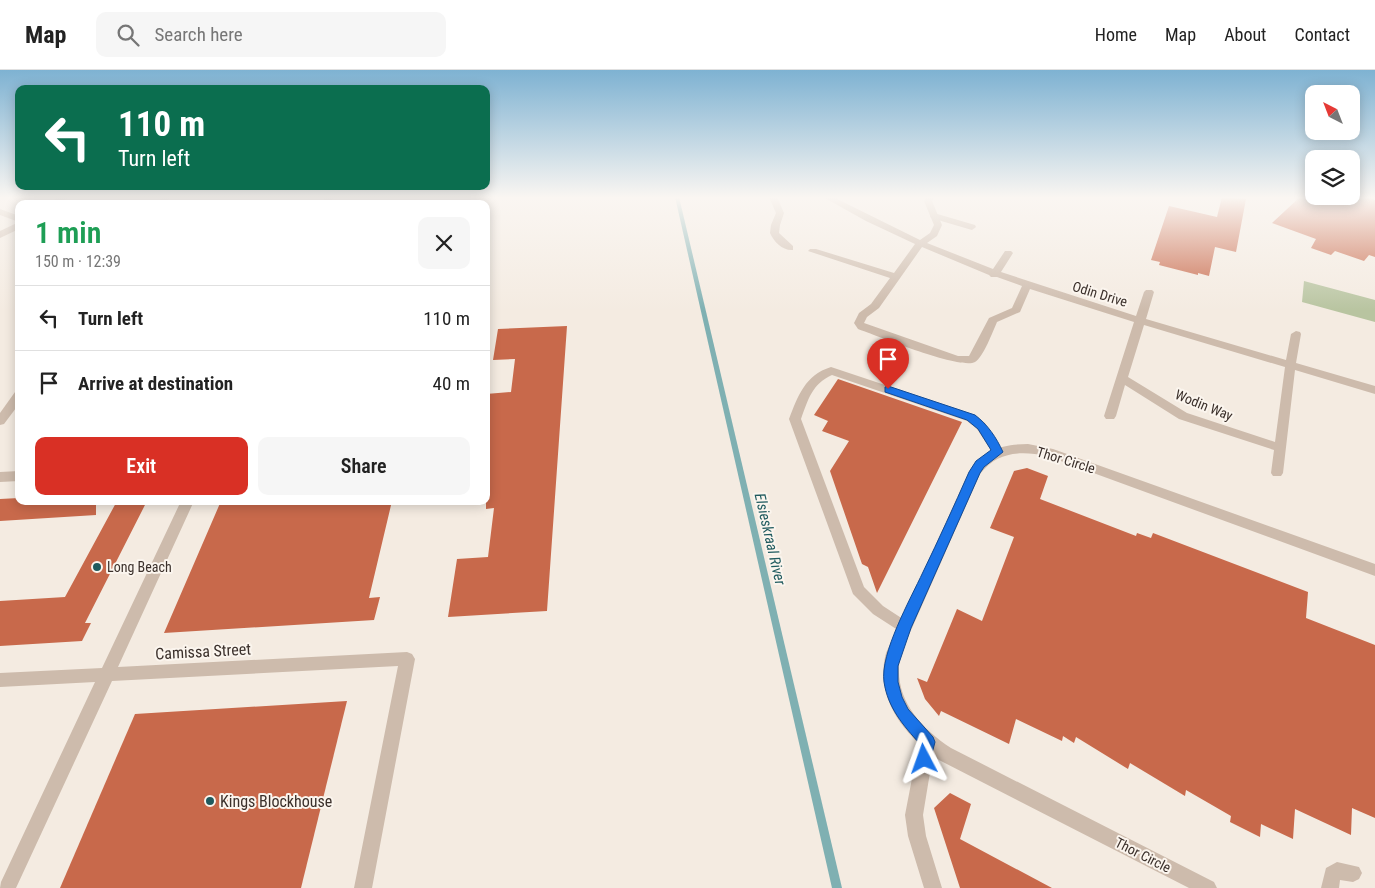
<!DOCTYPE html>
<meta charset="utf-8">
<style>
body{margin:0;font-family:"Roboto Condensed",sans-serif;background:#f6f6f6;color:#222;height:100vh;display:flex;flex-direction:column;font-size:19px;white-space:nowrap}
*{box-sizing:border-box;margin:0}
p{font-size:16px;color:#767676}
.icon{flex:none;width:28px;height:28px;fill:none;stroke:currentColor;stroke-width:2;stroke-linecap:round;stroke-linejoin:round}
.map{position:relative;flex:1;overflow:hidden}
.drawer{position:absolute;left:15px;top:130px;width:475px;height:305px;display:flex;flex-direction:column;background:#fff;border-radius:10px;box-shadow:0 2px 12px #0003}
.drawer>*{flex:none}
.guide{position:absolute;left:15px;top:15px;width:475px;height:105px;border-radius:10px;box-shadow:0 2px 12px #0003;background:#0b6e4f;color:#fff;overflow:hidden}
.needle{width:32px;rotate:318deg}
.buttons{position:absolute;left:1305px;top:15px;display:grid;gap:10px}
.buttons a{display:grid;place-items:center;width:55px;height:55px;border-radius:10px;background:#fff;box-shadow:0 2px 12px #0003;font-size:25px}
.pin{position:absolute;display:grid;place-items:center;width:42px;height:42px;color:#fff;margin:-51px -21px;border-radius:50% 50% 50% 0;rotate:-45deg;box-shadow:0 0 5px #0007}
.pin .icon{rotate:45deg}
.me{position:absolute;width:55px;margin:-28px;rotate:356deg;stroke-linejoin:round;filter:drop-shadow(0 0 4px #0008)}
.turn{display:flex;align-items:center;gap:18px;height:105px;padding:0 20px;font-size:22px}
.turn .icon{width:65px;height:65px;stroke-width:2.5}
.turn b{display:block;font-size:35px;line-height:42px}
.round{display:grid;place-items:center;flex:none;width:52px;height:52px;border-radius:10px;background:#f6f6f6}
.overview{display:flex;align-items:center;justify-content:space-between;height:85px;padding:0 20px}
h1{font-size:30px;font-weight:600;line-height:38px;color:#1e9e55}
.button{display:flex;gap:10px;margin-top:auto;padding:10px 20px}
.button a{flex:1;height:58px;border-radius:10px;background:#d93025;color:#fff;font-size:20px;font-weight:600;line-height:58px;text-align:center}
.button a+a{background:#f6f6f6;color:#222}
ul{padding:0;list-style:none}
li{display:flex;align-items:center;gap:15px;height:65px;padding:0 20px;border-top:1px solid #e0e0e0}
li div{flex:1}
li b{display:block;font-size:19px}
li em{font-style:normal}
header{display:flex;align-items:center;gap:30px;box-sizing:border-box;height:70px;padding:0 25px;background:#fff;border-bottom:1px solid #e0e0e0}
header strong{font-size:24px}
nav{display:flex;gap:28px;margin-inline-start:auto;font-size:18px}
.search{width:350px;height:45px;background:#f6f6f6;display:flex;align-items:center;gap:12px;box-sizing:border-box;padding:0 18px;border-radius:10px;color:#767676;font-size:19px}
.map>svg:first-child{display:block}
.green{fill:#b8c4a0}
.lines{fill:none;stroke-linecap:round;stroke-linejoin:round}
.stream{fill:#7fb0b2;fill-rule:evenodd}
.building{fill:#c8694b}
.service{fill:#cdbbac;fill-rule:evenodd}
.minor{fill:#cdbbac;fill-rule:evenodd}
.route{fill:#1a73e8;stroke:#114b97}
.poi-dot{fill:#1f5a5e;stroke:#fbf5ee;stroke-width:2}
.labels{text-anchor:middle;stroke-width:4;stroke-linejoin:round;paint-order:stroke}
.street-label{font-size:14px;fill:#3b302b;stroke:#fbf5ee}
.poi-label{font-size:14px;fill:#3b302b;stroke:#fbf5ee;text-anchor:start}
.water-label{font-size:15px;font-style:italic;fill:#1f5a5e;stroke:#fbf5ee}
.near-street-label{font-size:16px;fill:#3b302b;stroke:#fbf5ee}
.near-poi-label{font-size:16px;fill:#3b302b;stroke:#fbf5ee;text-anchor:start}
</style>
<header>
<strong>Map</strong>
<div class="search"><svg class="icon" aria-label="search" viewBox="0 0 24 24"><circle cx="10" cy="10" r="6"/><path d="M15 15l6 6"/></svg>Search here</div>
<nav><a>Home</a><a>Map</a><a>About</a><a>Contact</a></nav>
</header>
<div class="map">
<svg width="1375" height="818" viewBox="0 0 1375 818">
<rect width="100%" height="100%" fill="#f4ebe1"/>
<path class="green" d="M1304,211l71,19v22l-73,-20z"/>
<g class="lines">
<path class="stream" d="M675,127h4l163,691h-10z"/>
</g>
<g class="building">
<path d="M1222,127l24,2 -10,53 -21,-5 -6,29 -11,-3v2l-39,-10 1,-3 -9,-2 18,-54 48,11z"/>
<path d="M1300,127h65l10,3v57l-6,-2 -5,6 -29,-10 -4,4 -20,-7 5,-9 -44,-16z"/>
<path d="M567,256l-20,285 -99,6 9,-58 31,-2 6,-49 -8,1v-115l25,-2 4,-33 -22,1 5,-31z"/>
<path d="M838,309l124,43 -85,171 -9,-26 -6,-3 -32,-93 19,-30 -27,-10 6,-10 -14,-6z"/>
<path d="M1027,398l21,8 -8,23 96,37 1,-3 14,5 2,-5 155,59 -2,26 69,27v173l-23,-10 -1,27 -56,-26 -2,30 -32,-15 -1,13 -30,-15 1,-6 -45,-26 -1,6 -55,-33 -2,6 -52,-32 -2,6 -11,-7 -1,5 -46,-22 -7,25 -68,-33 -2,5 -14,-17 -8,-21 10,4 30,-73 25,12 32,-84 -24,-9 24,-57z"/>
<path d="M19,428v3h77v14l-96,6v-22z"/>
<path d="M117,431h30l-62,122h6l-9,18 -82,5v-45l65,-4z"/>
<path d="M221,431h171l-23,97 11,-1 -6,23 -210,13z"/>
<path d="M347,631l-46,187h-241l75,-174z"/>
<path d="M950,723l21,11 -11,35 92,49h-92l-26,-80z"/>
</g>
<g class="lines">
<g class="service">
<path d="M162,127h8l-4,7h-9z"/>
<path d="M0,139l19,7v6l-19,-7z"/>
<path d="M934,143l41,12 1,2 -4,3 -41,-12 -1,-2z"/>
<path d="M831,297l144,48 10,8 19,29 -2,3h-8l-17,-26 -10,-8 -135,-46c-20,9 -24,25 -31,44l63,168 19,19 26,17 2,5 -2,5 -5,1 -31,-20 -20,-20 -64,-175c9,-23 16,-44 42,-52z"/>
<path d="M927,664l6,2 2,6 -12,73 3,21 16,52h-18l-16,-52 -3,-21 14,-73 2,-6z"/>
<path d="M1337,792l22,5 3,6 -3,6 -6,3 -13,-2 -1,8h-18l5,-20z"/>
</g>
<g class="minor">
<path d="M59,127h10l-11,7h-11z"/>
<path d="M325,127h8l-3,7h-8z"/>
<path d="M769,127h8l7,16 -4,12 -1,8 14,13v4c-10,1 -19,-8 -23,-17l1,-8 5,-12z"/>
<path d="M823,127h10l87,43 10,-7 4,-8 -10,-24 3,-4h8l-3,4 10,24 -5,11 -10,7 66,26 12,-18h6l2,2 -12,19 135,44 8,-24 2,-2h6l2,2 -8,27 140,41 5,-26 5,-3 4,1 1,2 -5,29 79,23v8l-80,-24 -12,103 -2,3h-8l-2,-3 3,-23 -95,-31 -54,-34 -9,31 -2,3h-8l-2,-3 30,-94 -104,-33 -10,23 -23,10c-4,9 -14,36 -22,40 -15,8 -97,-26 -117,-33l-4,-6 5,-10 12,-9 19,-26 -82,-27 2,-2h6l78,24 21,-29 -49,-23zM922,177l67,28 2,2h6l25,9 -10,22 -23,10 -20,38h-11l-94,-33 3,-6 12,-9zM1144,255l141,42 -10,75 -88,-29 -59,-36z"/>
<path d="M19,152v7l-19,9v-7z"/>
<path d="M19,321v13l-15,20 -4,1v-12l15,-21z"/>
<path d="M1028,374l25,5 322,115v12l-328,-120c-26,-5 -49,-5 -67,18l-79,179c-10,42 17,73 50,95l263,134 3,6h-28l-250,-128c-35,-25 -65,-62 -53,-107l83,-181c12,-22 35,-28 59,-28z"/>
<path d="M19,401v10l-19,1v-10z"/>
<path d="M181,431h13l-76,166 289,-15 5,2 3,5 -43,229h-18l44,-222 -286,15 -96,207h-16l1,-6 94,-200 -95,5v-14l102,-5z"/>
</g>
</g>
<linearGradient id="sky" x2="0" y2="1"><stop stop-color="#7eb2d2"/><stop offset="0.53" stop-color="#faf6f2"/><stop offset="1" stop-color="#faf6f2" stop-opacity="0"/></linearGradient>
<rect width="1375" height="241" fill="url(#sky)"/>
<path class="route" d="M888,316l87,29c13,10 21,22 28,37l-19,15 -4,6 -69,155 -13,38v16l4,15 6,12 25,28 2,5 -6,23 -5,2 -5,-2 -3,-6 4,-15c-17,-19 -32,-36 -36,-62 -4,-29 26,-82 39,-110 16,-33 31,-66 46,-100l7,-11 15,-11 -13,-21 -11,-9 -82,-28v-5z"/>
<g class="poi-dot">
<circle cx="97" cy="497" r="5"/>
<circle cx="210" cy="731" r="5"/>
</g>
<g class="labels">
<g class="street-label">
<text transform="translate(1100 224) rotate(17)" y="5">Odin Drive</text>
<text transform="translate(1204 335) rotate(22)" y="5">Wodin Way</text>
<text transform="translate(1066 390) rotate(17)" y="5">Thor Circle</text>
<text transform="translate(1143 785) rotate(27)" y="5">Thor Circle</text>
</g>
<g class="poi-label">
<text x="107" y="502">Long Beach</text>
</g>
<g class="water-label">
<text transform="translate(770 469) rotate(77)" y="5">Elsieskraal River</text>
</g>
<g class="near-street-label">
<text transform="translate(203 581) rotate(-3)" y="6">Camissa Street</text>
</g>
<g class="near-poi-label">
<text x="220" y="737">Kings Blockhouse</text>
</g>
</g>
</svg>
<div class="buttons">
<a><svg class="needle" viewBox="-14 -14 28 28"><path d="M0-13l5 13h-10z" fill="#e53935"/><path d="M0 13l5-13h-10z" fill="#767676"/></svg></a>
<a><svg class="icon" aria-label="layers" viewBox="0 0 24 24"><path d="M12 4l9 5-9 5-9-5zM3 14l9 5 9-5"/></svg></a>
</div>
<div class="pin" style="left:888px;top:319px;background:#d93025"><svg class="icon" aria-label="arrive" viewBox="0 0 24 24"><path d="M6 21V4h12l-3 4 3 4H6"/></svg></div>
<svg class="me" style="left:924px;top:689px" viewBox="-20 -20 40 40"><path d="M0-17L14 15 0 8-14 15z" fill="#1a73e8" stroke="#fff" stroke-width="4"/></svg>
<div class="guide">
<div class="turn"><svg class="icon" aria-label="left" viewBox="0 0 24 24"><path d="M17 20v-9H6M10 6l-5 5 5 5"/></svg><div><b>110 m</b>Turn left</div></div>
</div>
<section class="drawer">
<div class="overview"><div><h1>1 min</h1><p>150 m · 12:39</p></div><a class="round"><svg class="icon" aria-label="close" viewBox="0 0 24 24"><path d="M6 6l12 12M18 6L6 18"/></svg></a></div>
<ul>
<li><svg class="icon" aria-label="left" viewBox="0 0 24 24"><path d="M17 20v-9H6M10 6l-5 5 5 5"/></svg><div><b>Turn left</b></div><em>110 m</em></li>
<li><svg class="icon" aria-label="arrive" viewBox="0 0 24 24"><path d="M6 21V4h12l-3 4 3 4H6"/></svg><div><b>Arrive at destination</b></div><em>40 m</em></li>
</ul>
<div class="button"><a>Exit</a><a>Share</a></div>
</section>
</div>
